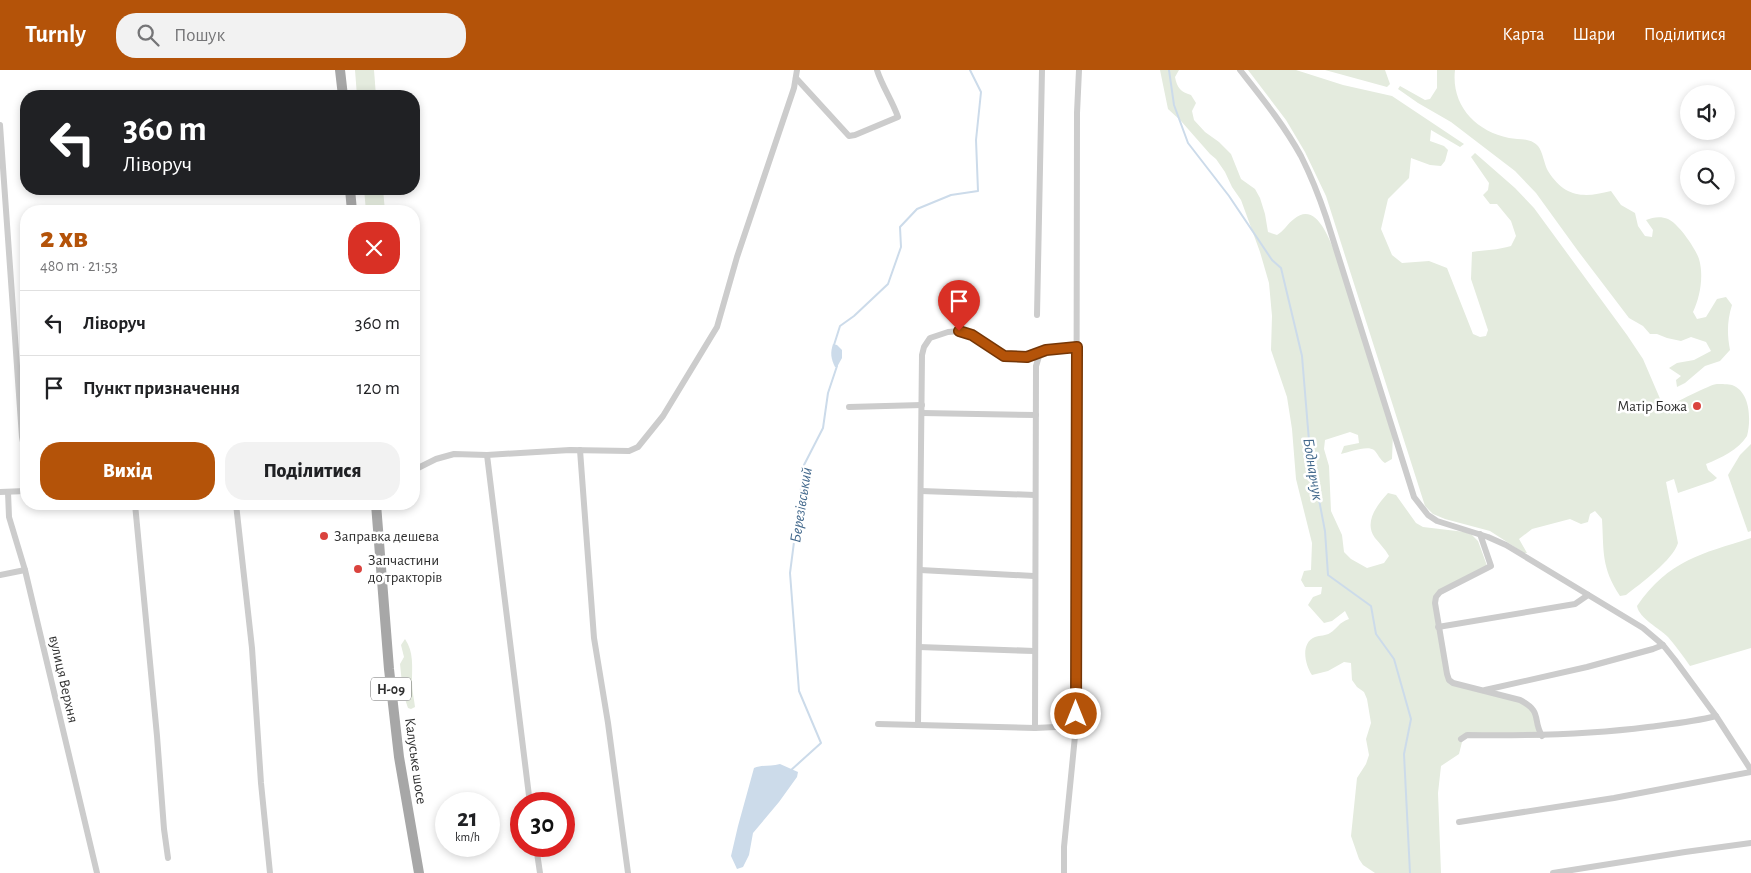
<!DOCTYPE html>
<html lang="uk">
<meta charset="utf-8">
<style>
body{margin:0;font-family:"Alegreya Sans",sans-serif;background:#f2f2f2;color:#202124;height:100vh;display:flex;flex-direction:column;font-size:19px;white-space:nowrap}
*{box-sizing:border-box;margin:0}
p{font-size:16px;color:#757577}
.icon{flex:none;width:28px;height:28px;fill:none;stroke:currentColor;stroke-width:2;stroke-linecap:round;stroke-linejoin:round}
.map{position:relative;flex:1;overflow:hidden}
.side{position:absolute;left:20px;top:135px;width:400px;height:305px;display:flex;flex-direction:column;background:#fff;border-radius:20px;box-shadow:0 2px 8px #0003}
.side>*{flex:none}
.top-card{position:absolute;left:20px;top:20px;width:400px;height:105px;border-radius:20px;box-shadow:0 2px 8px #0003;background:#202124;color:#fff;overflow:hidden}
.tools{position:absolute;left:1680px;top:15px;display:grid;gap:10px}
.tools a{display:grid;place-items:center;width:55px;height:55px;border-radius:50%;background:#fff;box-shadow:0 2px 8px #0003;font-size:25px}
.speed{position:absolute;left:435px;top:722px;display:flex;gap:10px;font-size:25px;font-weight:700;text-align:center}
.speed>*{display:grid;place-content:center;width:65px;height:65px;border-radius:50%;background:#fff;box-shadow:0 2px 8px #0003;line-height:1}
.speed small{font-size:12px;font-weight:400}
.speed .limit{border:8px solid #d22;background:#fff;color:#111}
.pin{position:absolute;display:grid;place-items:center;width:42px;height:42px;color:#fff;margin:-51px -21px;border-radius:50% 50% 50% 0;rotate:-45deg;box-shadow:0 0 5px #0007}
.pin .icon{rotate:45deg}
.me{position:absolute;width:55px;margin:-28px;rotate:0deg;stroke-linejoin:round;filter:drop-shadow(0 0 4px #0008)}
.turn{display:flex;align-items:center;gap:18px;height:105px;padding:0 20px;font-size:22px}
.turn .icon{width:65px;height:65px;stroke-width:2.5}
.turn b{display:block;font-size:35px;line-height:42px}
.round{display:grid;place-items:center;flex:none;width:52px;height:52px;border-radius:20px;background:#f2f2f2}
.head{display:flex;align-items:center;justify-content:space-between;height:85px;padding:0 20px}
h1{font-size:30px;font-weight:800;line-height:38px;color:#b45309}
.button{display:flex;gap:10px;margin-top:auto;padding:10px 20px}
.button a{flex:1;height:58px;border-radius:20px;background:#b45309;color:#fff;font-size:20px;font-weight:800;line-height:58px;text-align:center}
.button a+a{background:#f2f2f2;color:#202124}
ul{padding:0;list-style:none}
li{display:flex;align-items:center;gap:15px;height:65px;padding:0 20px;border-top:1px solid #e0e0e0}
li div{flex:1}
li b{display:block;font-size:19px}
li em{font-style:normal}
header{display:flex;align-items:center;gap:30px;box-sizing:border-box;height:70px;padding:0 25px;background:#b45309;color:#fff}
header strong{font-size:24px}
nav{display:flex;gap:28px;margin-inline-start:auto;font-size:18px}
.search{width:350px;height:45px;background:#f2f2f2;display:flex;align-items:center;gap:12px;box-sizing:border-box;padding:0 18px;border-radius:20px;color:#757577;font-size:19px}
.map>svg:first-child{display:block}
.green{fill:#e4ebde}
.water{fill:#ccdbea}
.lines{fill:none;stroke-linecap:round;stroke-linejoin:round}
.stream{stroke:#ccdbea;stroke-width:2}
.minor{stroke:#ccc;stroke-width:6}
.primary{stroke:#a7a7a7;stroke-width:10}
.route-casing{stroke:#753606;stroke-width:12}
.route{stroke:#b45309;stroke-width:9}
.poi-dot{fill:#da433e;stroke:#fff;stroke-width:2}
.labels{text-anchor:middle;stroke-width:5;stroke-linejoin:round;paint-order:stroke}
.shield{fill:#fff;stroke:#6d6d6d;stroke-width:1}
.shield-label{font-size:14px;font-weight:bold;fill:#2f2f2f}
.poi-label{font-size:15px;fill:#2f2f2f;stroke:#fff;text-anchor:start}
.street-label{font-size:15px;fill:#2f2f2f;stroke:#fff}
.water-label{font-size:16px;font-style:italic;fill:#42688c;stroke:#fff}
</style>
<header>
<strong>Turnly</strong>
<div class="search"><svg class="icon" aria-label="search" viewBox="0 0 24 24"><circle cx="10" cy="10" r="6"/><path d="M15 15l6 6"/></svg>Пошук</div>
<nav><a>Карта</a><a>Шари</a><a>Поділитися</a></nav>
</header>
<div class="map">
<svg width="1751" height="803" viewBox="0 0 1751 803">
<rect width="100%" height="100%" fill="#fff"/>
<g class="green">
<path d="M355,0h19l2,26h-19z"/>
<path d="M1160,0h19l-4,7c2,11 6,15 16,18l5,8 -4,8 2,9 11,12 14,10 12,12 10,25 14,10 5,9 5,16 3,18 9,3c7,-4 10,-11 17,-16 21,-18 34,17 40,31l59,183 -1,26 -7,4c-5,-3 -7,-9 -11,-13 -7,-5 -24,2 -33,4l3,-8 15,-3 -1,-8 -8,-3 -25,8 -1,9 5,17 2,45 11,24 2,17 7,7 16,9 17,-5 5,-7c-4,-7 -9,-12 -14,-18 -12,-16 3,-34 13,-45l8,2 20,28 7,4 42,5 7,3 6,6 8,22 1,3 -54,34 13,78 74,23c16,10 16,19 20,37l-74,-1 -4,5 -3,12 -18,12 -3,27 3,80h-66l-12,-8 -4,-6 -8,-23 6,-58 9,-14 3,-9 -3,-16 5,-16 -4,-24 -3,-7 -7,-5 -5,-7 -1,-17 -7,-1 -16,9 -16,4c-7,-10 -12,-32 3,-38 5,-2 11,-1 15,-4 8,-5 8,-10 19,-14l-4,-8 -13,10 -8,2 -16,-18 5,-8 8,-3 1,-7h-17l-4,-7 3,-9 7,-1 1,-27 -16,-64 -4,-50 -5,-32 -16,-47 1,-34 -3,-33 -9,-31 -19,-52 -9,-13 -7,-15 -9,-13 -6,-5 -29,-33 -13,-12z"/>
<path d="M1248,0h48l47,15 49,11 72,48 -4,3 -29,-17 -1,11 14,5 4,4 -3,11 -4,5 -11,-1 -19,-7 -2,20 -21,21 -7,30 11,26 10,8 27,-2 18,7 26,66 7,3 6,-1 2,-6 -17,-51 1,-27c13,-2 26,-2 39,-6l5,-10 -5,-15 -14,-17h-7l-7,-9 5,-5 1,-7 -18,-26 4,-4 40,35 19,20 93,127 16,24 21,49c9,-4 47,-24 53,-24 4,0 12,0 15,1 19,7 19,36 15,51 -9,14 -26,22 -41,28l2,6 9,8 -4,3 -35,12 -4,-14 -8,3 12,61c-5,17 -38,41 -52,52l-6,1c-19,-29 -16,-44 -18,-77l-7,-8 -5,3 -2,8 -7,2 -11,-5 -38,10 -13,10 8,14h-3l-34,-22 -45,-12 -12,-5 -8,-8 -99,-310 -21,-44 -19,-32z"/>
<path d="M1325,0h60l5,14 -3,3z"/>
<path d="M1437,0h18c-4,35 20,61 54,68 9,2 21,-1 29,8 5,6 6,18 10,25 17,27 36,27 63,20l10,14 14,8 3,13 7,10 7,1 1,-7 -7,-10c7,-3 15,-4 22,-1 10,4 28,30 31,40 5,17 1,38 -6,53l4,7 9,-2 11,-18 9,-2 6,8c-5,16 -5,29 -2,45l-10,11 -15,5 -20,17 -8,4 -1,-7 5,-4 -12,-8 8,-5 17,-3 17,-9 -5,-9 -15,-5 -10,4 -14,-3 -10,-4h-7l-7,-8 -14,-8 -51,-67 -42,-58 -21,-22 -64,-49 -33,-19 -20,-14 2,-3 25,14 5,-1 7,-11z"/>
<path d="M364,119h19l2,22h-19z"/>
<path d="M1751,374v87l-3,1 -20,-57 12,-20z"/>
<path d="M1751,468v110l-61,18c-7,-10 -14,-20 -22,-29 -9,-9 -29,-19 -31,-31 32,-46 64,-52 114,-68z"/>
<path d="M405,569c9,13 7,28 7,43 0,8 2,17 3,25l-4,2 -3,-1 -5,-15 -3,-29 4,-7 -3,-12z"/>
</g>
<g class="water">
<path d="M833,274l4,1 5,5v8l-5,9h-2c-4,-8 -5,-14 -2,-23z"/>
<path d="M780,694l18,8 -1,5 -18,25 -26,31 -4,22 -6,12 -6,2 -6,-13 7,-30 16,-58c9,-4 17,-1 26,-4z"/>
</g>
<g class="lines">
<g class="stream">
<path d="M1169,0l5,35 14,38 41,53 43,64 9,8 21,88 8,97 15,78 3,44 43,31 5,28 18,25 17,60 -7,35 6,119"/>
<path d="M834,275l6,-19 14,-10 34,-32 13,-37 -1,-20 17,-18 34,-14 27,-4 -2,-51 5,-48 -11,-22"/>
<path d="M790,701l31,-28 -22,-52 -9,-118 14,-108 19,-37 5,-35 9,-27"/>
</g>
<g class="minor">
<path d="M1240,0c22,28 44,55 61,86 10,20 18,40 25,61l88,280 14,18 9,6 51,16 18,8 137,83 20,17 12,15 41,56 35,54"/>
<path d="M796,8l53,58 6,-1 43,-18c-6,-17 -16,-31 -21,-47"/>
<path d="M0,55l22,312 4,21 -1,33"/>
<path d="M1037,245l5,-245"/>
<path d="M849,337l73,-2"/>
<path d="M922,343l114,2"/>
<path d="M580,380l14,188 14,85 20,150"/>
<path d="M487,385l43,349"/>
<path d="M414,400l22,-11 18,-5 33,1 83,-5 59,1 9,-4 25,-31 54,-89 20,-70 57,-169 3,-18"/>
<path d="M921,421l114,4"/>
<path d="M0,422l26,-1"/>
<path d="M8,422l1,25 16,53 72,303"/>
<path d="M135,434l22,232 7,93 4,29"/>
<path d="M236,434l16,144 9,135 9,90"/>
<path d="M1480,464l11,32 -51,26 -4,5 -1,6 12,71 2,6 4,3 67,17c23,12 12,19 22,36"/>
<path d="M920,500l114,6"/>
<path d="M0,505l25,-5"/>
<path d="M1438,557l137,-23 13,-9"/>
<path d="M919,577l115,4"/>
<path d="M1485,620l102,-23 66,-18 10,-4"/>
<path d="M878,654l157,4 41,-2"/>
<path d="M918,655l4,-370 2,-8 6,-9 18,-6 11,-1 13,4 32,21 23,1 19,-7 31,-3"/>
<path d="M1035,658l1,-362 4,-13"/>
<path d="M1461,669l6,-4c62,1 119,0 181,-8 23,-3 45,-5 68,-11"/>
<path d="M1459,752l155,-24 137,-26"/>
<path d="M536,776l4,27"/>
<path d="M1064,803v-26l12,-121 1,-613 2,-43"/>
<path d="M1553,803l132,-21 66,-9"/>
</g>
<g class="primary">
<path d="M340,0l3,26"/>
<path d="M350,119l2,22"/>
<path d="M376,434l13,165 10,88 20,116"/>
</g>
</g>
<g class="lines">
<defs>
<path id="route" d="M959,261l13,4 32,21 23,1 19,-7 31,-3 -1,367"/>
</defs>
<use href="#route" class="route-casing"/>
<use href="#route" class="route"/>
</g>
<g class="poi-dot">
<circle cx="1697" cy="336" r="5"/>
<circle cx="324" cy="466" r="5"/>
<circle cx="358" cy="499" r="5"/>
</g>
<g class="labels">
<rect class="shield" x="371" y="607.5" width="40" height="23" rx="4"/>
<g class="shield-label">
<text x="391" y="624">Н-09</text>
</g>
<g class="poi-label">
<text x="1687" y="341" text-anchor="end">Матір Божа</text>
<text x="334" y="471">Заправка дешева</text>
<text x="368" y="495">Запчастини<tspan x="368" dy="17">до тракторів</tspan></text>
</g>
<g class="street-label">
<text transform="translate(64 609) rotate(77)" y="5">вулиця Верхня</text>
<text transform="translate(416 691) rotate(82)" y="5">Калуське шосе</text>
</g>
<g class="water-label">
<text transform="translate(1314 399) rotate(81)" y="6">Боднарчук</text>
<text transform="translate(800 435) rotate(-81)" y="6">Березівський</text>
</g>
</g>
</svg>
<div class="tools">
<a><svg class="icon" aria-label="sound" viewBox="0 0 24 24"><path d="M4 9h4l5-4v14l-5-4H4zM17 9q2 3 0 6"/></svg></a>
<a><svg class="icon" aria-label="search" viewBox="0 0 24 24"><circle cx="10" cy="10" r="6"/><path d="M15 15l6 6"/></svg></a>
</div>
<div class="speed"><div>21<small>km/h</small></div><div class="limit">30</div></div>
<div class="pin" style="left:959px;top:261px;background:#d93025"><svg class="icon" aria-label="arrive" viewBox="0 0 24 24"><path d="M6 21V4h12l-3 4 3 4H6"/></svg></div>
<svg class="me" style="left:1076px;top:644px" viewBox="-20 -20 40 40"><circle r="17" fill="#b45309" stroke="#fff" stroke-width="3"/><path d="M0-11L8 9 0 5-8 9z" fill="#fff"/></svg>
<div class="top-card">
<div class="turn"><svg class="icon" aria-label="left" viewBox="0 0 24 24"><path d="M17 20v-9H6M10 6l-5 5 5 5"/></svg><div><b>360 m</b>Ліворуч</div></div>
</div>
<section class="side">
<div class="head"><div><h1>2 хв</h1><p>480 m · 21:53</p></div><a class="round" style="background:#d93025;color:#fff"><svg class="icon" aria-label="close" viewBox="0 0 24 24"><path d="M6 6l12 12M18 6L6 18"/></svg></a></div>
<ul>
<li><svg class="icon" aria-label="left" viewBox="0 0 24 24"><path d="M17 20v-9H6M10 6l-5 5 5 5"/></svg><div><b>Ліворуч</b></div><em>360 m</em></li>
<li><svg class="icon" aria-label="arrive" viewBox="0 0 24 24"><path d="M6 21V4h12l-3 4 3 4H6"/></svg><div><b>Пункт призначення</b></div><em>120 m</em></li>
</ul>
<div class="button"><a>Вихід</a><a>Поділитися</a></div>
</section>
</div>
